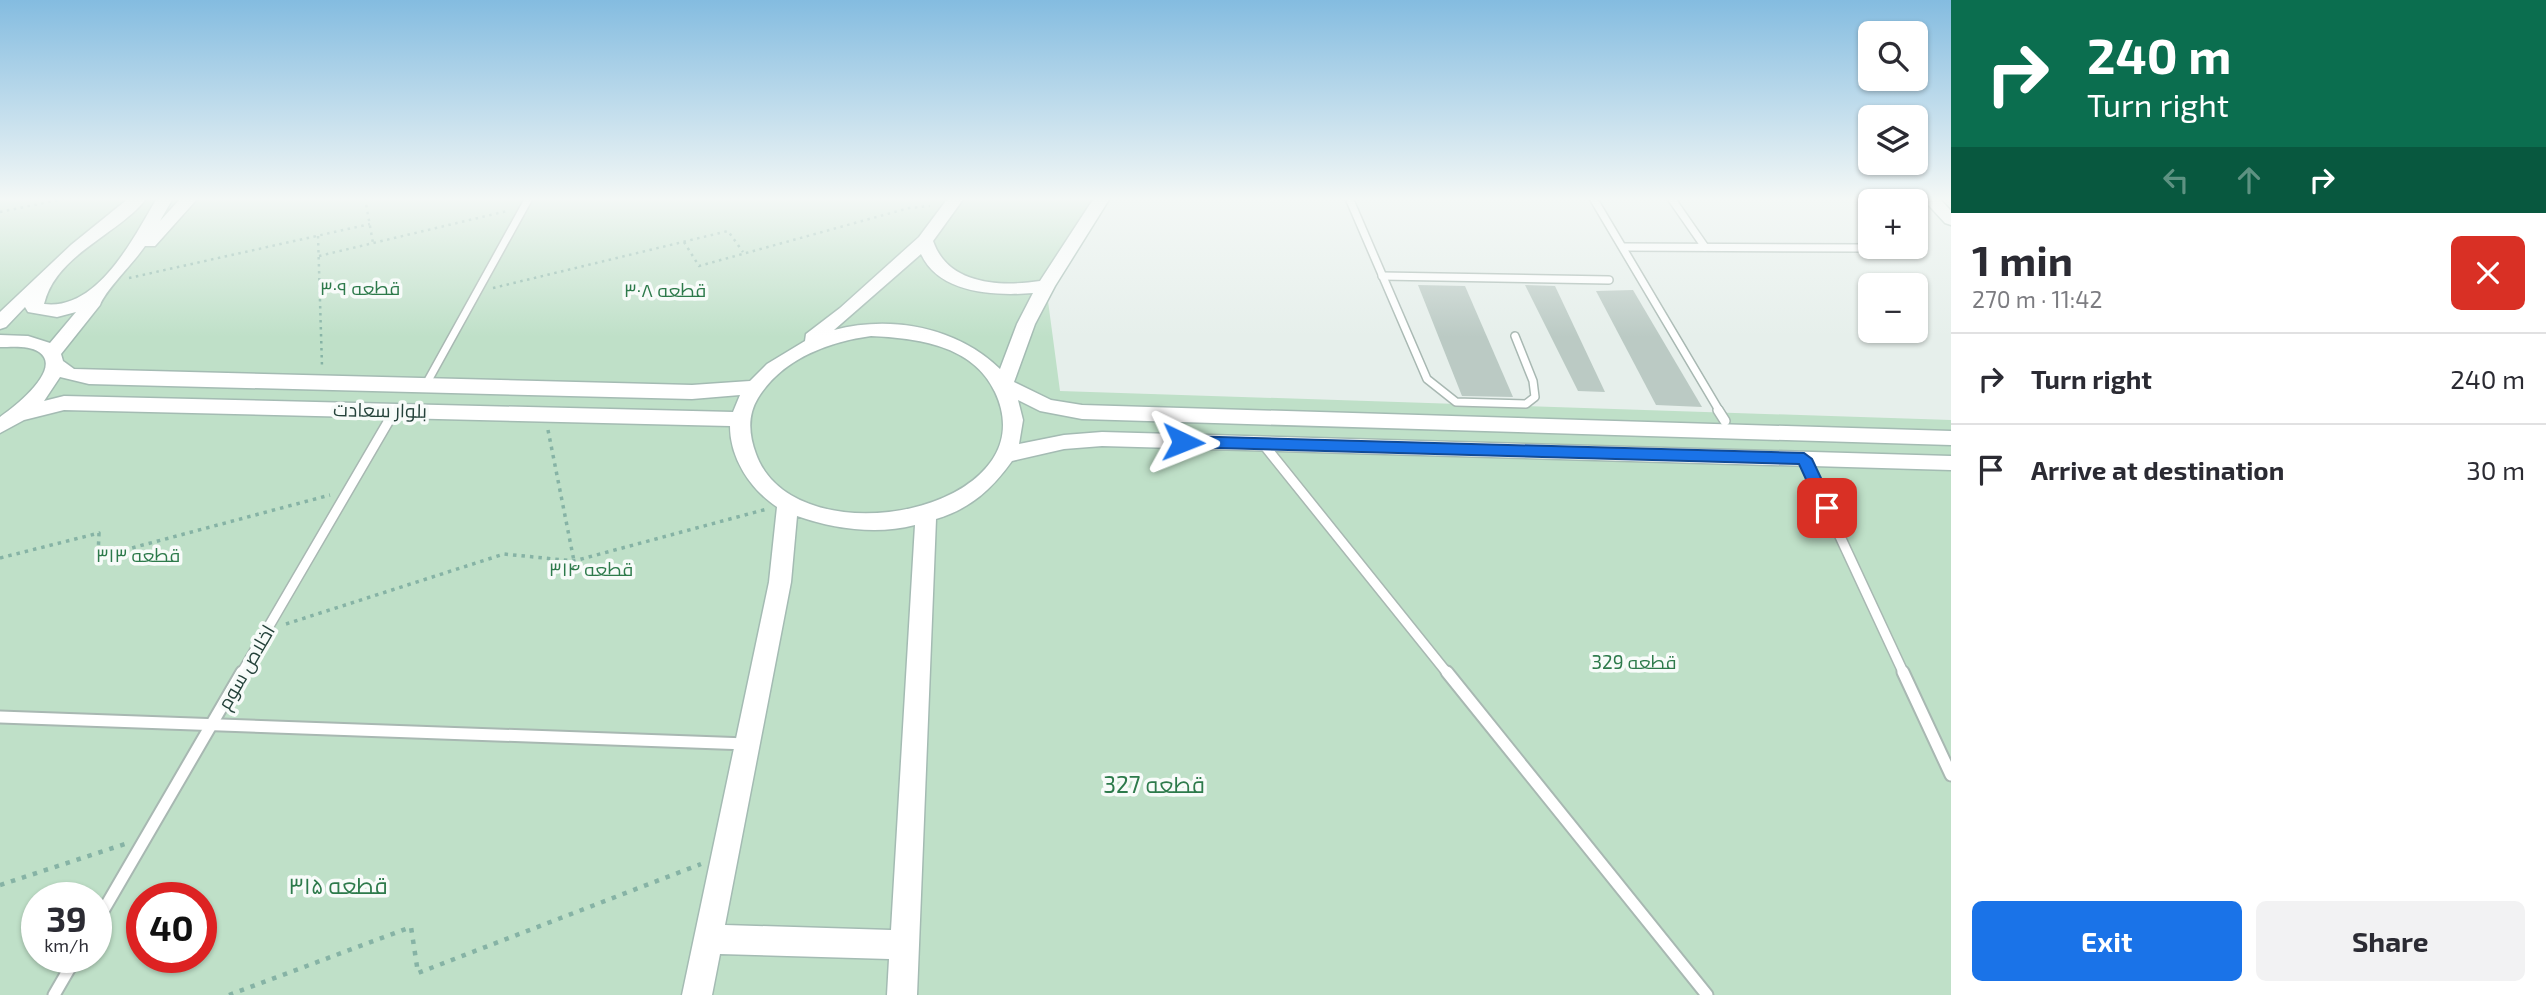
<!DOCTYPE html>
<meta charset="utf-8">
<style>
body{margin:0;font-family:"Exo 2",Cairo,sans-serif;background:#f2f2f3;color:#2b2b33;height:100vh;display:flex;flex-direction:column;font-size:26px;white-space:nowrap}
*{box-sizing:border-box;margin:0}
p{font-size:23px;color:#7c7c81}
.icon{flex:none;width:38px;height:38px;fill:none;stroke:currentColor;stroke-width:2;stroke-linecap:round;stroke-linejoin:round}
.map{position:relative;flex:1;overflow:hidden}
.sheet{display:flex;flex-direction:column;background:#fff;width:595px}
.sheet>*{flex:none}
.top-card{background:#0b6e4f;color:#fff;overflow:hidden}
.tools{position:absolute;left:1858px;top:21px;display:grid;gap:14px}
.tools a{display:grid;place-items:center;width:70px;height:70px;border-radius:10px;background:#fff;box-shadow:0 2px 5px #0004;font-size:35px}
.speed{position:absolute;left:21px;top:882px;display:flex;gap:14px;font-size:35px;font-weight:700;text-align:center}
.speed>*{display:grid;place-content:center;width:91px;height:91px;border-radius:50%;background:#fff;box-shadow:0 2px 5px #0004;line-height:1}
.speed small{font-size:18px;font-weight:400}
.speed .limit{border:10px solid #d22;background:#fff;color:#111}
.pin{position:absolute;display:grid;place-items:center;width:60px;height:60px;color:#fff;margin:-30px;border-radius:14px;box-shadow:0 4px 10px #0006}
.me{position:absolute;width:77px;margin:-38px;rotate:92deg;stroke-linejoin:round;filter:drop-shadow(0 0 5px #0008)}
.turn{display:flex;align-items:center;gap:24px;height:147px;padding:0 21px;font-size:32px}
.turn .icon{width:91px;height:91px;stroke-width:2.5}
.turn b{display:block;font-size:49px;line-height:60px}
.lanes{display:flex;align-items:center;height:66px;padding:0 21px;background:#0003;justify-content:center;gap:35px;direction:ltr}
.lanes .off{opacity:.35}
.round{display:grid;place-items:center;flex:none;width:74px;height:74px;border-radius:10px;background:#f2f2f3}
.headline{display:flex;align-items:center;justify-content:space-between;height:119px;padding:0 21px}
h1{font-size:42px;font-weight:700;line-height:52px}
.cta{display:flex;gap:14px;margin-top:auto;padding:14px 21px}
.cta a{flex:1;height:80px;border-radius:10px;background:#1a73e8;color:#fff;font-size:28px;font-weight:700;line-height:80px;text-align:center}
.cta a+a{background:#f2f2f3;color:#2b2b33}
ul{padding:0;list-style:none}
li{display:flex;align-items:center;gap:21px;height:91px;padding:0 21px;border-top:2px solid #e1e1e2}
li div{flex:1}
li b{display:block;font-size:26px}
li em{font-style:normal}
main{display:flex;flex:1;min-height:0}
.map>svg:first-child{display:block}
.green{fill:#bfe0c8;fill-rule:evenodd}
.building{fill:#bbcac4}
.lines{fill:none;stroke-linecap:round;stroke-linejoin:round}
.lane-far2-casing{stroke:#a8b8b2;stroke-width:10}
.lane-far1-casing{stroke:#a8b8b2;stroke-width:12}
.lane-casing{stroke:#a8b8b2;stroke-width:15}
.secondary-casing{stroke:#a4bbb3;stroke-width:3}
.path-far2{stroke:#86b3a5;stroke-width:2.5;stroke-dasharray:2.5 4.5;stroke-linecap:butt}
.path-far1{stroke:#86b3a5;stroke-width:3.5;stroke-dasharray:3.5 5;stroke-linecap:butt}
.path{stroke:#86b3a5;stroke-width:4.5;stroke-dasharray:4.5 7;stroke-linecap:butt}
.lane-far2{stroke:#fff;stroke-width:7}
.lane-far1{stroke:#fff;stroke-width:9}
.lane{stroke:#fff;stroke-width:11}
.secondary{fill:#fff;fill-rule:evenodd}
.route{fill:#1a73e8;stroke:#114b97;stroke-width:2}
.labels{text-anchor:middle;stroke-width:7;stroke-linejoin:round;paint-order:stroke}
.park-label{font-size:19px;fill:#2d7a4b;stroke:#f7fbf9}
.street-label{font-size:19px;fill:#24423a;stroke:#f7fbf9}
.near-park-label{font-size:23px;fill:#2d7a4b;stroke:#f7fbf9}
</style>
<main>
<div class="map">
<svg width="1951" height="995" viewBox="0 0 1951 995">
<rect width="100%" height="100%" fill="#e6efeb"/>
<path class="green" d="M0,198h1102l-56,88 14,105 891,29v575h-1951zM37,898h59v59h-59zM142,898h59v59h-59z"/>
<g class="building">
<path d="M1418,285l47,1 48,111 -51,-1z"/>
<path d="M1525,285l30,1 50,106 -27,-1z"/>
<path d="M1633,290l69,117 -46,-2 -60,-114z"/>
</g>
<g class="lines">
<defs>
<g id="lane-far2">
<path d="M1349,198l78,181 29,23 70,2 9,-7 -2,-16 -18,-45"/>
<path d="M1593,198l127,214"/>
<path d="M1671,198l34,49"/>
<path d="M1624,247l245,1"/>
<path d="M1382,276l227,4"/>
<path d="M425,386l104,-188"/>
</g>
<g id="lane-far1">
<path d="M1718,410l7,11"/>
<path d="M1264,445l184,229"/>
<path d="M1804,459l100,215"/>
<path d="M241,674l154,-264"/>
</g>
<g id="lane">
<path d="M1447,672l260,323"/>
<path d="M1903,672l48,103"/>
<path d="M0,717l747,27"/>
<path d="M96,923l146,-251"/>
<path d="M54,995l22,-38"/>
</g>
<g id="secondary">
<path d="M129,198h18c-29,37 -91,56 -103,106 54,7 90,-67 113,-106h16l-13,23 21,-23h17l-43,48h-10c-12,18 -39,43 -45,59l-39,49 2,7 11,8 618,16 58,-4 17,-17 38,-23 1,-7 34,-26 79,-71 29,-39h16l-31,43c15,44 68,46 107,40l54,-83h16l-55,88 -20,38 -21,58 37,18 31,5 869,26v14l-869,-26 -42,-8 -22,-11 5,20 -4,24 45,-9 38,-3 849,24v14l-849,-24 -38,3 -52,12c-20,28 -42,48 -76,58l-19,476h-30l2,-36 -169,-5 -8,41h-30l87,-413 8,-75c-27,-18 -47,-49 -47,-81l-666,-16 -40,10 -24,13v-16c13,-9 64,-48 39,-65 -10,-7 -27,-5 -39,-5v-12l28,1 22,7 26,-31 -19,5 -29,-5 -3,-5 -19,20 -6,2v-17l71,-67zM921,254c18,40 75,42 112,39l-16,31 -17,45c-43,-42 -109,-54 -166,-39zM871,336c46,2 102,9 124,56 56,119 -200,170 -239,62 -7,-19 -9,-38 2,-56 24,-39 70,-56 113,-62zM60,377l29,7 603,15 48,-4 -7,17 -669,-16 -20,5zM797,516c37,13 80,19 118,9l-24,405 -166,-5 66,-343z"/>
<path d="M1922,198h17l12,13v14l-6,-2z"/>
</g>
</defs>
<use href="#lane-far2" class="lane-far2-casing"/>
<use href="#lane-far1" class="lane-far1-casing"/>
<use href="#lane" class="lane-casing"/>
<use href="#secondary" class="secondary-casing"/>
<g class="path-far2">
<path d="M365,198l8,45"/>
<path d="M0,212l68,-14"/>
<path d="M318,236l4,130"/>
<path d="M684,242l15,24 210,-58 21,-2"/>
<path d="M319,256l188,-45"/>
<path d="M129,278l241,-54"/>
<path d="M493,288l235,-57 15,21"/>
</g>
<g class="path-far1">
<path d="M548,430l26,131"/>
<path d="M0,558l99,-25 -1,24 232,-62"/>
<path d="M286,624l218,-70 70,7 193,-52"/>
</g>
<g class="path">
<path d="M0,885l125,-41"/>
<path d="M229,995l182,-68 7,46 283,-109"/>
</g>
<use href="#lane-far2" class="lane-far2"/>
<use href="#lane-far1" class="lane-far1"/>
<use href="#lane" class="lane"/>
<use href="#secondary" class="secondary"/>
</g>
<linearGradient id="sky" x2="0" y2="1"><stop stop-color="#84bce0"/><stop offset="0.59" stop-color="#f4f8f6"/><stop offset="1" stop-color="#f4f8f6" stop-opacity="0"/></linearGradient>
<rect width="1951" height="337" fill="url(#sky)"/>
<path class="route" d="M1183,436l621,17 8,6 23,49 -8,6 -6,-2 -22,-48 -616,-17 -7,-5z"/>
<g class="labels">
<g class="park-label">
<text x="360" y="295">قطعه ۳۰۹</text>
<text x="665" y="297">قطعه ۳۰۸</text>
<text x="138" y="562">قطعه ۳۱۳</text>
<text x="591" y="576">قطعه ۳۱۴</text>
<text x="1634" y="669">قطعه 329</text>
</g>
<g class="street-label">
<text transform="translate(380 410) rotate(1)" y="7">بلوار سعادت</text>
<text transform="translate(246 667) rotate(-60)" y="7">اخلاص سوم</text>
</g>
<g class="near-park-label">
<text x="1154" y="793">قطعه 327</text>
<text x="338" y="894">قطعه ۳۱۵</text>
</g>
</g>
</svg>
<div class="tools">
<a><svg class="icon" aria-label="search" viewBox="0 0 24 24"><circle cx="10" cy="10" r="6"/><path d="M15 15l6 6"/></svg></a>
<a><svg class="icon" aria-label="layers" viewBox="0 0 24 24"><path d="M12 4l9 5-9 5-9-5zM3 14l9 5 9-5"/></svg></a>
<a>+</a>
<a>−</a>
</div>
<div class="speed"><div>39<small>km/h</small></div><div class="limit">40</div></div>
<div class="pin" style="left:1827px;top:508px;background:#d93025"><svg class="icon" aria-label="arrive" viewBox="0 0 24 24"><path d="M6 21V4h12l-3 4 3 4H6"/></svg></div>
<svg class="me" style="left:1183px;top:442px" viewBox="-20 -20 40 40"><path d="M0-17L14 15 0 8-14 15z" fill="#1a73e8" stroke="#fff" stroke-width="4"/></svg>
</div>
<section class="sheet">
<div class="top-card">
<div class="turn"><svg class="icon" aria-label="right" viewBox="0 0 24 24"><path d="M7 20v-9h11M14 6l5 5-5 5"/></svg><div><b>240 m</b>Turn right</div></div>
<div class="lanes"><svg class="icon off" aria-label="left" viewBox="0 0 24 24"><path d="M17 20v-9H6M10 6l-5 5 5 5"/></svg><svg class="icon off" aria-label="ahead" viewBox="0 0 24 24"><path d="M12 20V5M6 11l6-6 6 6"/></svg><svg class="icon" aria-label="right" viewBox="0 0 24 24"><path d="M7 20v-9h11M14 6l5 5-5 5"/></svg></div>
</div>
<div class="headline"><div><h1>1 min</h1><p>270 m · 11:42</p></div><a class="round" style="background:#d93025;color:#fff"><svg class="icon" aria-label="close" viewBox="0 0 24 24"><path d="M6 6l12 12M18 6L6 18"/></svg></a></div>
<ul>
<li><svg class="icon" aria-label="right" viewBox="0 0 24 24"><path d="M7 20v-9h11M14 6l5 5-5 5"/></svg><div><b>Turn right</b></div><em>240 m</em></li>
<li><svg class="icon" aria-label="arrive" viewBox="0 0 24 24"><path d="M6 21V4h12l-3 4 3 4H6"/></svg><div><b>Arrive at destination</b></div><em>30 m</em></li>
</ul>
<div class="cta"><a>Exit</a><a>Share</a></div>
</section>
</main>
